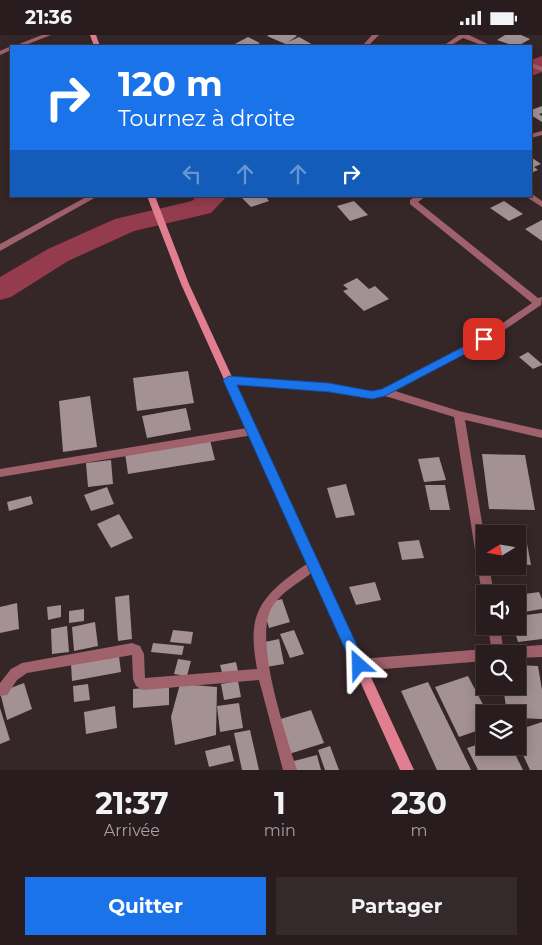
<!DOCTYPE html>
<html lang="fr">
<meta charset="utf-8">
<style>
body{margin:0;font-family:Montserrat,sans-serif;background:#34292b;color:#f1f3f6;height:100vh;display:flex;flex-direction:column;font-size:19px;white-space:nowrap}
*{box-sizing:border-box;margin:0}
p{font-size:16px;color:#a5a1a4}
.icon{flex:none;width:28px;height:28px;fill:none;stroke:currentColor;stroke-width:2;stroke-linecap:round;stroke-linejoin:round}
.map{position:relative;height:735px;overflow:hidden}
.panel{display:flex;flex-direction:column;background:#281c1e;flex:1}
.panel>*{flex:none}
.hud{position:absolute;left:10px;top:10px;width:522px;height:152px;border-radius:0px;box-shadow:0 2px 12px #0003,0 0 0 1px #443a3c;background:#1a73e8;color:#fff;overflow:hidden}
.needle{width:32px;rotate:259deg}
.tools{position:absolute;left:476px;top:490px;display:grid;gap:10px}
.tools a{display:grid;place-items:center;width:50px;height:50px;border-radius:0px;background:#281c1e;box-shadow:0 2px 12px #0003,0 0 0 1px #443a3c;font-size:25px}
.pin{position:absolute;display:grid;place-items:center;width:42px;height:42px;color:#fff;margin:-21px;border-radius:10px;box-shadow:0 2px 8px #0006}
.me{position:absolute;width:55px;margin:-28px;rotate:335deg;stroke-linejoin:round;filter:drop-shadow(0 0 4px #0008)}
.turn{display:flex;align-items:center;gap:18px;height:105px;padding:0 25px;font-size:22px}
.turn .icon{width:65px;height:65px;stroke-width:2.5}
.turn b{display:block;font-size:35px;line-height:42px}
.lanes{display:flex;align-items:center;height:48px;padding:0 25px;background:#0003;justify-content:center;gap:25px;direction:ltr}
.lanes .off{opacity:.35}
.eta{display:flex;justify-content:space-evenly;align-items:center;height:85px;text-align:center}
.eta b{font-size:30px;font-weight:700;line-height:35px}
.button{display:flex;gap:10px;margin-top:auto;padding:10px 25px}
.button a{flex:1;height:58px;border-radius:0px;background:#1a73e8;color:#fff;font-size:20px;font-weight:700;line-height:58px;text-align:center}
.button a+a{background:#34292b;color:#f1f3f6}
.status{display:flex;justify-content:space-between;align-items:center;height:35px;padding:0 25px;background:#281c1e;direction:ltr}
.status svg{height:14px;fill:currentColor}
.map>svg:first-child{display:block}
.lines{fill:none;stroke-linecap:round;stroke-linejoin:round}
.river{fill:#943c4e;fill-rule:evenodd}
.building{fill:#a39193}
.street{fill:#9f616b;fill-rule:evenodd}
.secondary{fill:#e17e8f;fill-rule:evenodd}
.route{fill:#1a73e8;stroke:#114b97}
</style>
<div class="status"><b>21:36</b><svg viewBox="0 0 49 12"><path d="M0 12V9h3v3zM5 12V6h3v6zM10 12V3h3v9zM15 12V0h3v12zM26 1h20v11H26zM47 4h2v5h-2z"/></svg></div>
<div class="map">
<svg width="542" height="735" viewBox="0 0 542 735">
<rect width="100%" height="100%" fill="#352628"/>
<g class="lines">
<g class="river">
<path d="M542,21v16l-11,4v-16z"/>
<path d="M197,161h30l-16,17 -77,18 -66,30 -57,36 -11,3v-23l48,-28 67,-30 77,-18z"/>
</g>
</g>
<g class="building">
<path d="M269,0h26l2,1 -9,6 11,-5 16,9h-25l-23,-10z"/>
<path d="M505,0h16l9,4 -12,7h-4l-17,-6z"/>
<path d="M248,2l12,6 -6,3h-23z"/>
<path d="M542,71v7l-3,1 3,2v6l-11,-7v-5z"/>
<path d="M531,122l10,7 -7,3 4,3 -7,3z"/>
<path d="M244,161h21l4,5 -18,6 -10,-10z"/>
<path d="M354,166l14,14 -18,6 -13,-15z"/>
<path d="M504,166l19,13 -14,7 -19,-13z"/>
<path d="M542,185v21l-17,-12z"/>
<path d="M357,243l12,11 6,-3 14,13 -25,12 -21,-20 5,-2 -5,-4z"/>
<path d="M528,317l14,12v1l-9,4 -14,-12z"/>
<path d="M188,336l6,32 -57,8 -4,-33z"/>
<path d="M90,361l7,51 -34,5 -4,-51z"/>
<path d="M186,373l5,22 -44,8 -5,-22z"/>
<path d="M210,405l5,20 -87,14 -3,-21z"/>
<path d="M482,419l43,1 10,55 -46,-1z"/>
<path d="M439,422l7,23 -22,2 -6,-23z"/>
<path d="M111,425l2,24 -25,3 -2,-24z"/>
<path d="M346,449l9,31 -19,3 -9,-30z"/>
<path d="M425,450h20l5,25h-20z"/>
<path d="M107,452l7,17 -23,7 -7,-16z"/>
<path d="M31,461l2,8 -24,7 -2,-9z"/>
<path d="M119,479l14,24 -22,10 -14,-24z"/>
<path d="M518,497l7,1 6,32 -13,-1z"/>
<path d="M419,505l5,18 -22,2 -4,-18z"/>
<path d="M375,547l6,18 -25,5 -7,-18z"/>
<path d="M539,557l3,7v10l-24,4v-18z"/>
<path d="M129,560l3,44 -14,2 -3,-44z"/>
<path d="M282,564l8,23 -21,6 -7,-24z"/>
<path d="M17,568l2,26 -19,4v-26z"/>
<path d="M61,570v12l-13,3 -1,-13z"/>
<path d="M84,574v12l-15,2v-12z"/>
<path d="M542,578v26l-24,3 -5,-16h5v-10z"/>
<path d="M95,587l3,24 -24,5 -2,-24z"/>
<path d="M67,591l2,26 -17,2 -1,-25z"/>
<path d="M173,595l20,2 -2,12 -21,-2z"/>
<path d="M294,595l10,24 -14,4 -10,-24z"/>
<path d="M279,604l5,25 -24,4 -5,-24z"/>
<path d="M153,608l31,3 -2,9 -31,-3z"/>
<path d="M119,621l2,16 -49,9 -1,-17z"/>
<path d="M178,624l13,2 -4,15 -13,-2z"/>
<path d="M236,627l3,14 -15,3 -4,-14z"/>
<path d="M518,630l20,1 4,24v29l-24,-1v-4h-11l-4,-28h15z"/>
<path d="M468,641l20,38h-3v14l-26,9 -24,-50z"/>
<path d="M238,646l3,16 -17,3 -3,-16z"/>
<path d="M428,647l43,88h-34l-36,-79z"/>
<path d="M24,648l8,26 -25,11 -7,-28z"/>
<path d="M88,649l2,16 -16,2 -1,-16z"/>
<path d="M180,649l37,3 -1,48 -41,10 -4,-28z"/>
<path d="M169,651v19l-36,3v-19z"/>
<path d="M239,668l4,25 -23,4 -3,-26z"/>
<path d="M115,671l2,22 -31,6 -2,-22z"/>
<path d="M0,673l10,32 -10,4z"/>
<path d="M311,675l13,33 -35,11 -12,-34z"/>
<path d="M542,687v48h-12l-12,-26v-14z"/>
<path d="M250,695l9,40h-17l-8,-37z"/>
<path d="M485,707v4h26l12,24h-45l-11,-22z"/>
<path d="M230,710l4,16 -25,6 -4,-16z"/>
<path d="M330,711l9,24h-14l-7,-20z"/>
<path d="M317,720l4,15h-29l-2,-8z"/>
</g>
<g class="lines">
<g class="street">
<path d="M42,0h9l-28,11h-9z"/>
<path d="M372,0h7l-11,11h-6z"/>
<path d="M459,0h10l23,11h-8l-21,-8 -13,8h-7z"/>
<path d="M11,11v4l-11,5v-4z"/>
<path d="M531,28l11,4v4l-11,-4z"/>
<path d="M542,96v4l-11,3v-4z"/>
<path d="M532,159l10,7v6l-17,-11h6z"/>
<path d="M88,161h10l-98,55v-7z"/>
<path d="M416,161h10l-8,6 120,96 4,-1 -1,8 -53,36 -93,50 64,20 83,19v8l-77,-18 20,121v25h4l5,28h-9v4l-3,-4 -28,-177 -69,-21 -14,3 -42,-7 -100,-8 -5,-4 5,-4 100,8 42,7 11,-2 100,-52 50,-34 -122,-99v-4z"/>
<path d="M253,392l4,1 1,3 -1,3 -4,1 -253,42v-8z"/>
<path d="M313,526l4,2 2,3 -2,3c-15,12 -37,23 -46,40 -17,33 15,126 26,161h-14l-24,-90 -116,10 -7,-4 -3,-7 -1,-24 -105,18 -10,7 -10,15 -7,1v-13l11,-14 11,-6 110,-20 8,3 4,8 1,24 112,-9c-8,-45 -4,-65 33,-93 7,-5 15,-12 23,-15z"/>
<path d="M488,591h12l3,22 39,-3v12l-24,1v-4h-26z"/>
<path d="M485,614l4,2 2,3h-6v7l-126,10 -4,-2 -2,-4 2,-4 4,-2z"/>
</g>
<g class="secondary">
<path d="M90,0h6l4,11h-6z"/>
<path d="M147,161h8l34,88 225,486h-14l-219,-486z"/>
</g>
</g>
<path class="route" d="M484,301l4,1 2,2 -2,3 -103,54 -13,3 -43,-7 -92,-7 129,280 -2,4 -5,2 -5,-2 -131,-289 6,-4 100,7 43,8 10,-2z"/>
</svg>
<div class="tools">
<a><svg class="needle" viewBox="-14 -14 28 28"><path d="M0-13l5 13h-10z" fill="#e53935"/><path d="M0 13l5-13h-10z" fill="#a5a1a4"/></svg></a>
<a><svg class="icon" aria-label="sound" viewBox="0 0 24 24"><path d="M4 9h4l5-4v14l-5-4H4zM17 9q2 3 0 6"/></svg></a>
<a><svg class="icon" aria-label="search" viewBox="0 0 24 24"><circle cx="10" cy="10" r="6"/><path d="M15 15l6 6"/></svg></a>
<a><svg class="icon" aria-label="layers" viewBox="0 0 24 24"><path d="M12 4l9 5-9 5-9-5zM3 14l9 5 9-5"/></svg></a>
</div>
<div class="pin" style="left:484px;top:304px;background:#d93025"><svg class="icon" aria-label="arrive" viewBox="0 0 24 24"><path d="M6 21V4h12l-3 4 3 4H6"/></svg></div>
<svg class="me" style="left:359px;top:630px" viewBox="-20 -20 40 40"><path d="M0-17L14 15 0 8-14 15z" fill="#1a73e8" stroke="#fff" stroke-width="4"/></svg>
<div class="hud">
<div class="turn"><svg class="icon" aria-label="right" viewBox="0 0 24 24"><path d="M7 20v-9h11M14 6l5 5-5 5"/></svg><div><b>120 m</b>Tournez à droite</div></div>
<div class="lanes"><svg class="icon off" aria-label="left" viewBox="0 0 24 24"><path d="M17 20v-9H6M10 6l-5 5 5 5"/></svg><svg class="icon off" aria-label="ahead" viewBox="0 0 24 24"><path d="M12 20V5M6 11l6-6 6 6"/></svg><svg class="icon off" aria-label="ahead" viewBox="0 0 24 24"><path d="M12 20V5M6 11l6-6 6 6"/></svg><svg class="icon" aria-label="right" viewBox="0 0 24 24"><path d="M7 20v-9h11M14 6l5 5-5 5"/></svg></div>
</div>
</div>
<section class="panel">
<div class="eta">
<div><b>21:37</b><p>Arrivée</p></div>
<div><b>1</b><p>min</p></div>
<div><b>230</b><p>m</p></div>
</div>
<div class="button"><a>Quitter</a><a>Partager</a></div>
</section>
